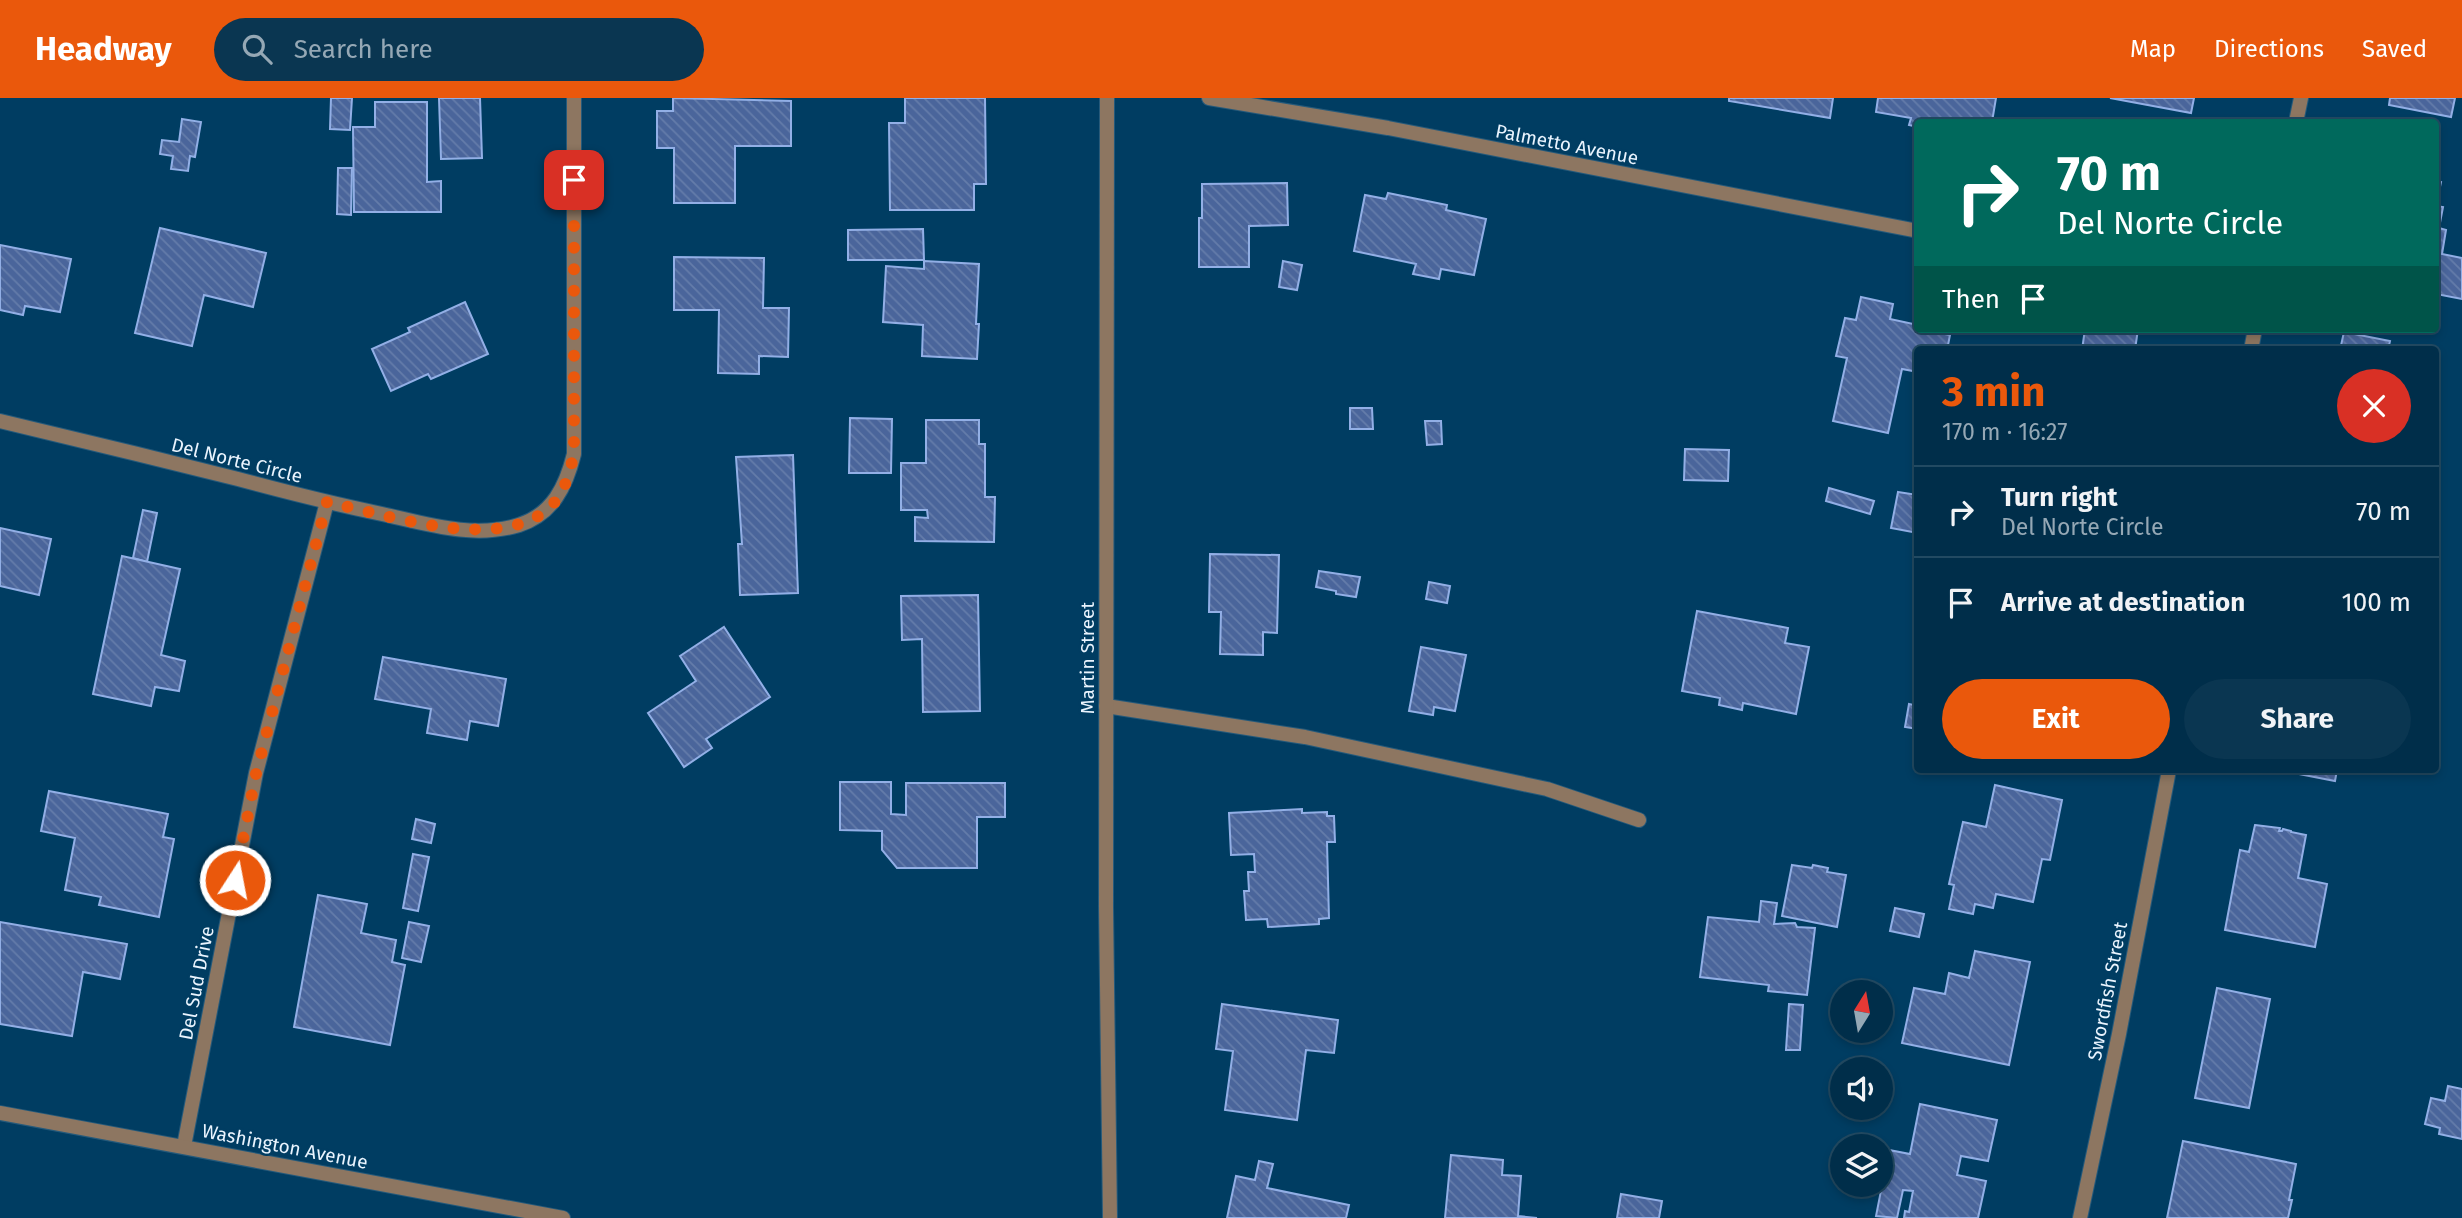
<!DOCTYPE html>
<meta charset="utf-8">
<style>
body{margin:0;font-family:"Fira Sans",sans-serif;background:#0a3651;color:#f1f3f6;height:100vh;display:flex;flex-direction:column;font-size:26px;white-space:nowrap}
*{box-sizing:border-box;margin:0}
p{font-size:23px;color:#95a8b5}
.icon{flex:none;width:38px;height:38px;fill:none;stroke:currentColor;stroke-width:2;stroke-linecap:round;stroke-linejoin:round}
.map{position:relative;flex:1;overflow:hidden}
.details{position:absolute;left:1914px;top:248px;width:525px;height:427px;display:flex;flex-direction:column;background:#002e4a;border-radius:7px;box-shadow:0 4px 10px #0003,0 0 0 2px #224a62}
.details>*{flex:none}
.hud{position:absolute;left:1914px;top:21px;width:525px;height:214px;border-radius:7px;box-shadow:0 4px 10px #0003,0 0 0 2px #224a62;background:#00695c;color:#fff;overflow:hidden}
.needle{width:46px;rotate:11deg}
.controls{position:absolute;left:1830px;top:882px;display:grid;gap:14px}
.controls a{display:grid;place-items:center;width:63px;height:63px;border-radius:50%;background:#002e4a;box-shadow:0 4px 10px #0003,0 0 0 2px #224a62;font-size:35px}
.pin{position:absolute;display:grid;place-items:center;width:60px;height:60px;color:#fff;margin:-30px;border-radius:14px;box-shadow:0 4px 10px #0006}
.me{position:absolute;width:77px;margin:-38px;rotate:11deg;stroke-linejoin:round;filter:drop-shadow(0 0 5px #0008)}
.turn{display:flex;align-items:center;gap:24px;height:147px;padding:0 28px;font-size:32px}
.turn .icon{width:91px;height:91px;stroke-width:2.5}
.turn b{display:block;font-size:49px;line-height:60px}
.then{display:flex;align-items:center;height:66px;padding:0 28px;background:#0003;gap:14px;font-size:26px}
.round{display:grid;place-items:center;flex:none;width:74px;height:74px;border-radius:37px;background:#0a3651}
.head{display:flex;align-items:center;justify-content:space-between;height:119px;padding:0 28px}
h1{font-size:42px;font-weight:700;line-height:52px;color:#ea580c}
.action{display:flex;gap:14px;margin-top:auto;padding:14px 28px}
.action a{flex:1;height:80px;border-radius:42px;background:#ea580c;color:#fff;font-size:28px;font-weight:700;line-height:80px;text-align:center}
.action a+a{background:#0a3651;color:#f1f3f6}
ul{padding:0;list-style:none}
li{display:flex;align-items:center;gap:21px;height:91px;padding:0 28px;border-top:2px solid #224a62}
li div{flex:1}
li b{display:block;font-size:26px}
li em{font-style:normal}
header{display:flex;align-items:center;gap:42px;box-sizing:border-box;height:98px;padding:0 35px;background:#ea580c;color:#fff}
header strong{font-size:33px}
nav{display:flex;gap:38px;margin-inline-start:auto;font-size:24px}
.search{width:490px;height:63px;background:#0a3651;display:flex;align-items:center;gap:18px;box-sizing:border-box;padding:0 24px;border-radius:38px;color:#95a8b5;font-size:26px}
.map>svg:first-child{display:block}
.building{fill:url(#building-back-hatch);stroke:#92afe6;stroke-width:2}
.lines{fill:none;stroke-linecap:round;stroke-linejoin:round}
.service-casing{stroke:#255a7b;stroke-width:16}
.minor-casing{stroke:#255a7b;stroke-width:16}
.tertiary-casing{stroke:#255a7b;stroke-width:16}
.service{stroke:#8d7661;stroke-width:14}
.minor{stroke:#8d7661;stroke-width:14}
.tertiary{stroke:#8d7661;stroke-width:14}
.route{stroke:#ea580c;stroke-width:12;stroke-dasharray:0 21.6}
.labels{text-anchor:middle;stroke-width:5;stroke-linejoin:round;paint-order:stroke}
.street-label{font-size:19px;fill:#e9f4fe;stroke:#003d62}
</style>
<header>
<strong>Headway</strong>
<div class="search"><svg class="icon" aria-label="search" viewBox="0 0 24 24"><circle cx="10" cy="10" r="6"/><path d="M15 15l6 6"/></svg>Search here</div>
<nav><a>Map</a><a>Directions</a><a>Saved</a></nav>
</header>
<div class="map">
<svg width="2462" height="1120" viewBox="0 0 2462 1120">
<defs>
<pattern id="building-back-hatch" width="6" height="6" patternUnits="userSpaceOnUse" patternTransform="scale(1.75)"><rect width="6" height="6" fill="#4a659b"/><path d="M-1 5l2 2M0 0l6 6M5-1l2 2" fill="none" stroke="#647caa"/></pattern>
</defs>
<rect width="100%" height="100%" fill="#003d62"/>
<g class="building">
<path d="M331,0h21l-2,32 -20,-1z"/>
<path d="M439,0h41l2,60 -41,1z"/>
<path d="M673,0l118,3v45h-56v57h-61v-55h-17v-37h16z"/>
<path d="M905,0h80l1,86h-12v26h-84l-1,-87h16z"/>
<path d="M1729,0h104l-3,20 -101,-17z"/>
<path d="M1878,0h118l-4,24h-74v5l-9,-2 2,-7 -35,-6z"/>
<path d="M2110,0h84l-3,15z"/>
<path d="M2390,0h65l-4,19 -62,-12z"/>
<path d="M375,4h52v80l14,-1v31h-87l-1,-85h22z"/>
<path d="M182,21l19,3 -6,35 -5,-1 -2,15 -17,-2 2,-13 -13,-2 2,-14 17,2z"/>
<path d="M338,70h14l-1,47 -14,-1z"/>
<path d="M2436,83l5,1 -5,24 7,1 -4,21 7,2 -4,24 20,4v41l-26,-5z"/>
<path d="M1287,85l1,42 -39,1v41h-50v-49h3v-34z"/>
<path d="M1388,95l59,12 -1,5 40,9 -12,56 -33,-6 -2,10 -26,-5 3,-10 -62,-13 11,-56 21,4z"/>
<path d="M160,130l106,25 -13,54 -49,-12 -12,51 -57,-13z"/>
<path d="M923,131l1,31h-76v-30z"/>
<path d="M0,147l71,14 -11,53 -35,-6 -2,9 -23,-5z"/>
<path d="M674,159l90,1 -1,50h26l-1,49 -29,-1v18l-41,-1 1,-63h-45z"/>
<path d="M924,163l55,3 -3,60h3l-2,35 -55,-3 1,-31 -40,-3 3,-56 38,3z"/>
<path d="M1283,163l19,4 -5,25 -18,-3z"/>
<path d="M1861,199l32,7 -3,15 28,6v4l32,6 -3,15h-29v22l-16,-3 -14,64 -55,-12 14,-63 -11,-2 9,-38 11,2z"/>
<path d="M465,204l23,52 -57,25 -3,-5 -37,17 -19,-42 38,-17 -2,-4z"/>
<path d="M2085,231h53l-3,21h-53z"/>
<path d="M2344,234l46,9 -2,9h-48z"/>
<path d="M1350,310h22l1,21h-23z"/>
<path d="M850,320l42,1 -1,54h-42z"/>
<path d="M926,322h53v24h6v53h10l-1,45 -79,-1v-24l13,1 -1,-8h-26v-47h25z"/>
<path d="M1425,323h16l1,23 -15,1z"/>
<path d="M1685,351l44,1 -1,31 -44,-1z"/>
<path d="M793,357l5,138 -58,2 -2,-51h4l-6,-87z"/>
<path d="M1829,390l45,13 -4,13 -44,-13z"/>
<path d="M1898,394l20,3v38l-27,-5z"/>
<path d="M143,412l14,3 -10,49 -14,-4z"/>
<path d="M0,430l51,11 -12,56 -39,-9z"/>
<path d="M1210,456l69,1 -2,78 -14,-1v23l-43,-1 1,-42h-12z"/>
<path d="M122,458l58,13 -19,86 24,6 -6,30 -24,-4 -4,19 -58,-12z"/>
<path d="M1319,473l41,6 -4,20 -20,-3v-3l-20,-4z"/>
<path d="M1429,484l21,4 -3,17 -21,-4z"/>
<path d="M978,497l2,116 -57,1 -1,-73 -20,1 -1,-44z"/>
<path d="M1697,513l91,17 -3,15 24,4 -13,67 -53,-11 -1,7 -23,-5 1,-7 -38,-7z"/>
<path d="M724,529l46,70 -64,42 6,9 -28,19 -36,-54 48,-32 -16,-25z"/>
<path d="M1421,549l45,8 -11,56 -21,-4 -1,8 -24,-4z"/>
<path d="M383,559l123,22 -8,47 -28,-5 -3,19 -40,-7 4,-24 -56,-10z"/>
<path d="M1909,606l9,2v23l-13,-2z"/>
<path d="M2278,672h59l-2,11z"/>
<path d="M840,684h51v32l15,1v-32h99v34h-28v51h-80l-15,-18v-19l-42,-1z"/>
<path d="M1995,687l67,15 -12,60 -8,-1 -9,43 -37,-8 -3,14 -18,-4 -2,10 -24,-5 5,-24 -5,-1 14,-62 23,5z"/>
<path d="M49,693l119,23 -5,23 11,2 -15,78 -60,-12 2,-8 -36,-7 10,-52 -34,-7z"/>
<path d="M1302,711v4l25,-1v4h7l1,26h-8l2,76 -10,1v5l-51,3 -1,-8 -21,1 -2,-29h5l-1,-19h7l-1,-18 -23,1 -2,-42z"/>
<path d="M416,721l19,5 -4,19 -19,-4z"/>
<path d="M2255,727l25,3 -1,3h3l1,-2 8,2v1l15,3 -8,43 29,6 -12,63 -90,-17 15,-80 9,2z"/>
<path d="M413,756l16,3 -11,54 -15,-3z"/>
<path d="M1792,767l20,3 1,-3 15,3 -1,4 19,3 -9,52 -55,-11z"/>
<path d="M318,797l49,9 -6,29 35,7 -4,22 13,3 -15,80 -96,-18z"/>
<path d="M1761,803l16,2 -3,21 21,-1 2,4 18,1 -8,67 -39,-4 1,-6 -69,-8 8,-60 51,5z"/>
<path d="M1895,810l29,6 -5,23 -29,-6z"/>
<path d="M0,824l127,22 -7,35 -37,-7 -11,64 -72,-12z"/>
<path d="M409,824l20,4 -8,36 -19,-4z"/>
<path d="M1975,853l55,11 -21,103 -107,-22 12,-55 31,6 4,-21 20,5z"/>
<path d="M2217,890l53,11 -21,109 -54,-10z"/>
<path d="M1222,906l116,16 -4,33 -28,-3 -9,70 -72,-10 8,-59 -17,-2z"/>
<path d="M1789,906l14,1 -3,45h-14z"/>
<path d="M2448,988l14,3v50l-23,-5 1,-6 -15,-4 6,-26 14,3z"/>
<path d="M1920,1006l77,16 -9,41 -27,-5 -4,19 29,6 -8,37h-74l1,-7 4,1 4,-21 -10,-1 -6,28 -21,-2 13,-66 21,4z"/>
<path d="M2183,1043l113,23 -7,36h3l-4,18h-121z"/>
<path d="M1451,1057l52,5 -1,15 19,1 -3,40 19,2h-92z"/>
<path d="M1259,1063l14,3 -6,24 82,17 -3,13h-119l9,-42 19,4z"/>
<path d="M1621,1096l41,7 -3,17h-42z"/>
</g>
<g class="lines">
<defs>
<path id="service" d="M1106,608l199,31 242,52 92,31"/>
<g id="minor">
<path d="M1209,0l179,30 530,103"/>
<path d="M2296,24l5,-24"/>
<path d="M2251,252l4,-21"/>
<path d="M0,323c79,19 159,38 238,58 48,13 96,25 144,35 45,10 92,25 137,11 34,-11 47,-39 55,-71v-356"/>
<path d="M184,1048l72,-373 71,-271"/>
<path d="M2080,1120l39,-184 50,-264"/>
</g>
<g id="tertiary">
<path d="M1107,0l-1,809 4,311"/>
<path d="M0,1015l563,105"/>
</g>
</defs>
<use href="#service" class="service-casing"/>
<use href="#minor" class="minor-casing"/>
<use href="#tertiary" class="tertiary-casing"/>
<use href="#service" class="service"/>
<use href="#minor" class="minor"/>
<use href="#tertiary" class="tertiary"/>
</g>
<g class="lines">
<path class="route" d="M235,782l21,-106 71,-272c60,13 180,54 227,1 12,-14 16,-33 20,-49v-274"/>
</g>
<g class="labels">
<g class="street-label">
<text transform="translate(1567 46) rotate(11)" y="7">Palmetto Avenue</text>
<text transform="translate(237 362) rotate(14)" y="7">Del Norte Circle</text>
<text transform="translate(1087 560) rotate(-90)" y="7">Martin Street</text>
<text transform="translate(196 885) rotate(-79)" y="7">Del Sud Drive</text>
<text transform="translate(2107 893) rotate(-79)" y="7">Swordfish Street</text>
<text transform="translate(285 1048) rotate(11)" y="7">Washington Avenue</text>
</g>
</g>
</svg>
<div class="controls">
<a><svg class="needle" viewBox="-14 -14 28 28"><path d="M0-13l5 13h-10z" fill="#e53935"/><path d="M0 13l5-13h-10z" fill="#95a8b5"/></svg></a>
<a><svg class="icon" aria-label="sound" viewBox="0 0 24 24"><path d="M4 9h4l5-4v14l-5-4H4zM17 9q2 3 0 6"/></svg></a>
<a><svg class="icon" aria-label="layers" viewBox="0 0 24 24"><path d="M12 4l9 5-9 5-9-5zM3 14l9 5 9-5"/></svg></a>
</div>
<div class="pin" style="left:574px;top:82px;background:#d93025"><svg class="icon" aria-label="arrive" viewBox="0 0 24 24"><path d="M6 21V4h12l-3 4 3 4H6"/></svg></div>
<svg class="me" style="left:235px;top:782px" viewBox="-20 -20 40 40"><circle r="17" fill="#ea580c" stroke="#fff" stroke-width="3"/><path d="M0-11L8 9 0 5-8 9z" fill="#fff"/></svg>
<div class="hud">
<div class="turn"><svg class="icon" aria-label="right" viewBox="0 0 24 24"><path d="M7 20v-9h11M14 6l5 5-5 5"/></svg><div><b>70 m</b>Del Norte Circle</div></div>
<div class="then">Then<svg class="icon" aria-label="arrive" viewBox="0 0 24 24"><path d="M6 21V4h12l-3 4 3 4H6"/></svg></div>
</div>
<section class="details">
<div class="head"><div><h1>3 min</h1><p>170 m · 16:27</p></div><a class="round" style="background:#d93025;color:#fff"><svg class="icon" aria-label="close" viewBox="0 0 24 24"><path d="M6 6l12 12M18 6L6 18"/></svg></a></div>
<ul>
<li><svg class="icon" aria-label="right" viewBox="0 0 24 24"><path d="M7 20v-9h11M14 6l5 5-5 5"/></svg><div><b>Turn right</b><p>Del Norte Circle</p></div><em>70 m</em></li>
<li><svg class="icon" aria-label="arrive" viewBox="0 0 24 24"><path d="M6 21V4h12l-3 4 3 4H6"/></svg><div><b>Arrive at destination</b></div><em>100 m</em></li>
</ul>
<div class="action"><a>Exit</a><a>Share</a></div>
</section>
</div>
